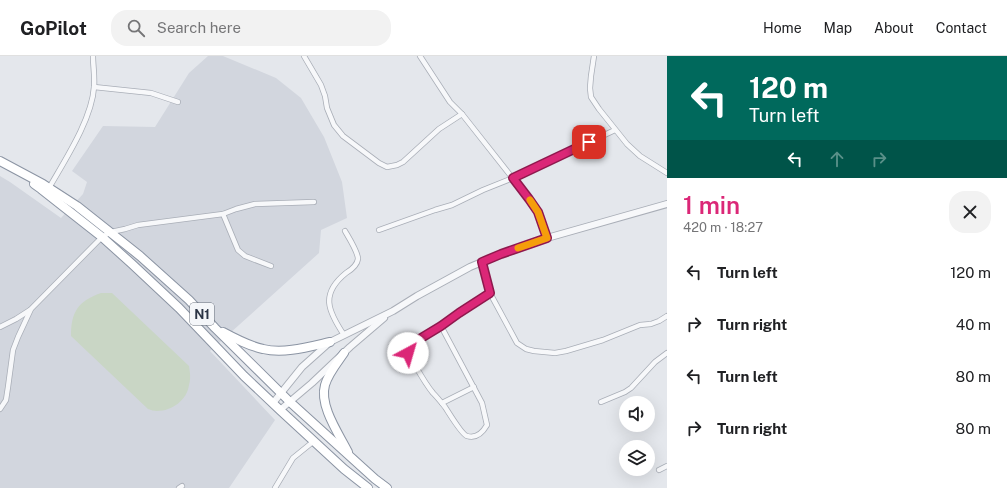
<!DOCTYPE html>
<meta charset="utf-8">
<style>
body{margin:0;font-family:"Public Sans",sans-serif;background:#f2f2f2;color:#202124;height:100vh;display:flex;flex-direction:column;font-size:15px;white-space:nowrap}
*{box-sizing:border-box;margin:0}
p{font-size:13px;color:#757577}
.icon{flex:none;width:22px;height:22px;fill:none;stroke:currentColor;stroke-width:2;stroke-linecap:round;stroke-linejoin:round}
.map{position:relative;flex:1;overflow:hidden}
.side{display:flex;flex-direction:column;background:#fff;width:340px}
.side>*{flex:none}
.top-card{background:#00695c;color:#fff;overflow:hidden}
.buttons{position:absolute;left:619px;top:340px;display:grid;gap:8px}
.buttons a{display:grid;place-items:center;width:36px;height:36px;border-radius:50%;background:#fff;box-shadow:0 4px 16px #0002;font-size:20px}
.pin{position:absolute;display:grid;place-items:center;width:34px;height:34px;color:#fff;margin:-17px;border-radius:8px;box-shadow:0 2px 6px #0006}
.me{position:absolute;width:44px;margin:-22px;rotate:39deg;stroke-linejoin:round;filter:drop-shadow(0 0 3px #0008)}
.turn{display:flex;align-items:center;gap:14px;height:84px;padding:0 16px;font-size:18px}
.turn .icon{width:52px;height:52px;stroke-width:2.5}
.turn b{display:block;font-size:28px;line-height:34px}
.lanes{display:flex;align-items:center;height:38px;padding:0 16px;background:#0003;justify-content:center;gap:20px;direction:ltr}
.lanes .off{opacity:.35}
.round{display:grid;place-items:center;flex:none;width:42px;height:42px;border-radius:16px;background:#f2f2f2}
.headline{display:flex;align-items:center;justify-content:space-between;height:68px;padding:0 16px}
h1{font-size:24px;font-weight:600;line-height:30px;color:#db2777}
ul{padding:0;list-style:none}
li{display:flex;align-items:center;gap:12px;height:52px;padding:0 16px}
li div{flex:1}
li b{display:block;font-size:15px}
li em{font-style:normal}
header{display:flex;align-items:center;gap:24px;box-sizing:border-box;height:56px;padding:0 20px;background:#fff;border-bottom:1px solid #e0e0e0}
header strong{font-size:19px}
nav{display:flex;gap:22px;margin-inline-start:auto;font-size:14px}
.search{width:280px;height:36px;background:#f2f2f2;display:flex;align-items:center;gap:10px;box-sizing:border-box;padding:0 14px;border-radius:16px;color:#757577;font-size:15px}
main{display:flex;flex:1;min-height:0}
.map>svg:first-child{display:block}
.built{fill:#d2d6de}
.green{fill:#c9d6c5}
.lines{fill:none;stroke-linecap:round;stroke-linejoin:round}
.minor-casing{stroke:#a9aeb7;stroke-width:6}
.tertiary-casing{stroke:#a9aeb7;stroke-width:8}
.trunk-casing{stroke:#8b94a3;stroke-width:10}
.minor{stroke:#f7f8fa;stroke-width:4.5}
.tertiary{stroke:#f7f8fa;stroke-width:6}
.trunk{stroke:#fff;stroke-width:8}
.route-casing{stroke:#8e194d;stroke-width:10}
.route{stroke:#db2777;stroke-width:7}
.slow{stroke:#f59e0b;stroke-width:7}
.labels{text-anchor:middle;stroke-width:3.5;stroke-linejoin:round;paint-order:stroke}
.shield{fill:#f4f6f9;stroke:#676e7b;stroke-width:1}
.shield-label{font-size:13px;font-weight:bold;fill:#2b3445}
</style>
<header>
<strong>GoPilot</strong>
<div class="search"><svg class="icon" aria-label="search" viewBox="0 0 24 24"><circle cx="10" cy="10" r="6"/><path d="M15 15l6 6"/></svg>Search here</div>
<nav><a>Home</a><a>Map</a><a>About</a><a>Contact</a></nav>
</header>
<main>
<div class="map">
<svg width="667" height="432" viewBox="0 0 667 432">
<rect width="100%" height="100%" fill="#e4e7ec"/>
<path class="built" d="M208,0h15l53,22 25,20 23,39 18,45 5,36 -26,12 -2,23 -109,98 65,69 -46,68h-229v-312l10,6 51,36 22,-24 4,-12 -15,-11 31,-45 52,1 34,-54z"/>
<path class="green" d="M101,237h11l77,73c1,7 2,12 0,19 -2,15 -17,26 -32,26 -3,0 -6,-1 -9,-2l-77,-73c0,-24 7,-35 30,-43z"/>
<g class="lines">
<defs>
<g id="minor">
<path d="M304,0l17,29 4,11 2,12 7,17 9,11 36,27 8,4 10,-2 6,-3 36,-33 23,-15"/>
<path d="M420,0l30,46 12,12 67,85 8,13 10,26"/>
<path d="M594,0l-3,20 -1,12 1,9 8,12 28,35 13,12 27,17"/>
<path d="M94,31l57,6 27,9"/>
<path d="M49,132c16,-28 43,-69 45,-101 1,-10 -1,-21 -1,-31"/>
<path d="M223,158l13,-5 19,-5 59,-2"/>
<path d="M379,174l56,-20 17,-5 31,-15 30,-12 102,-48"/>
<path d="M482,206l8,31 27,50 9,6 8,2 21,2 11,-2 37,-11 37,-15 11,-1 8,-3 8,-5"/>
<path d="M441,270l-32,20 -2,3 1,4c8,13 15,28 25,40 4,4 8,9 12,14 4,6 17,28 22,29 10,3 16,-4 20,-11l-5,-22 -41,-77 18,-13 31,-20"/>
<path d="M0,271l16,-8 14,-9"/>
<path d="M344,279c-16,-24 -24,-41 2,-62 5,-3 11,-7 12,-14 0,-7 -9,-21 -13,-28"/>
<path d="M601,346l24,-10 6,-4 24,-26 12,-9"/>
<path d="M442,347l32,-16"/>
<path d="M0,353l6,-9 2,-13 5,-37 5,-13 13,-28 71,-72 9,-5 14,-3 13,-4 85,-11 15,36 7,6 26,10"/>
<path d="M659,414l8,-4"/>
<path d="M179,432l3,-2"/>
<path d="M275,432l18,-30 21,-17"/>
</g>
<g id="tertiary">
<path d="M273,347l29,-36 28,-25 63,-31 24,-15 53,-29 31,-13 46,-16 120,-34"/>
<path d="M280,354l32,-27 38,-36 34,-29"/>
</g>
<g id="trunk">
<path d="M0,105l43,23 34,22 63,50 49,44 26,28 75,74 85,77 12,9"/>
<path d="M34,128l7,5 61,48 30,27 47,44 65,68 36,34 64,59 24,19"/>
<path d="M223,276c13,7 26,14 40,17 21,5 45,-2 67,-7"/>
<path d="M344,297c-7,10 -16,21 -19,32 -6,21 14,49 23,67"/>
</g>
</defs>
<use href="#minor" class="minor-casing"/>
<use href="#tertiary" class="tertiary-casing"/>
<use href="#trunk" class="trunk-casing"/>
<use href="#minor" class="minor"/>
<use href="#tertiary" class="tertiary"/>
<use href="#trunk" class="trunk"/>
</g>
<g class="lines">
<defs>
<path id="route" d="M408,297l-1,-4 1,-3 33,-20 18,-13 31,-20 -8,-31 19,-8 46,-16 -9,-26 -9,-13 -16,-21 76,-36"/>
</defs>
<use href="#route" class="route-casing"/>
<use href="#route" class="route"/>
<path class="slow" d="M518,192l29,-10 -9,-26 -8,-12"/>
</g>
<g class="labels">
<rect class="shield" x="190" y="247" width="24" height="22" rx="3"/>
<g class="shield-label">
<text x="202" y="263">N1</text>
</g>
</g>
</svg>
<div class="buttons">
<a><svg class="icon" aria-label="sound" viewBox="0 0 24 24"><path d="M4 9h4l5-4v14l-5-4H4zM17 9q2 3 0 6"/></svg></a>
<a><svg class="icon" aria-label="layers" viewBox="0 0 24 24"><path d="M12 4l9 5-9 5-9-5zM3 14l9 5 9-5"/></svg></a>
</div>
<div class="pin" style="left:589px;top:86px;background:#d93025"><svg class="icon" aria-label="arrive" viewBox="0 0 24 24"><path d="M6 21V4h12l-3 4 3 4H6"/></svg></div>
<svg class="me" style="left:408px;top:297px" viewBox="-20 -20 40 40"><circle r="19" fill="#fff"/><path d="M0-13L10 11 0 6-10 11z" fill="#db2777"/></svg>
</div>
<section class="side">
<div class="top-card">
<div class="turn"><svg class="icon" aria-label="left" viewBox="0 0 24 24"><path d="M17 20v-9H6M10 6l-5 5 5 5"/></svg><div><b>120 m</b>Turn left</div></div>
<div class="lanes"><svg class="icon" aria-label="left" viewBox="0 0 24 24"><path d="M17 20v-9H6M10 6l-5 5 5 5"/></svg><svg class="icon off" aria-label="ahead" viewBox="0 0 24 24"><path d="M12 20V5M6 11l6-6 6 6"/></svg><svg class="icon off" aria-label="right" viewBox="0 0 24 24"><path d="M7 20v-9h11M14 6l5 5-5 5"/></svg></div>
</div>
<div class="headline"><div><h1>1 min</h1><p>420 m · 18:27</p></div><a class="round"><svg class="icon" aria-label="close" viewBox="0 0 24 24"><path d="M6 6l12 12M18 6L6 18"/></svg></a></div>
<ul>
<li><svg class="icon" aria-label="left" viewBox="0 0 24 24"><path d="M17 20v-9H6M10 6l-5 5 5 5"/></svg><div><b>Turn left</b></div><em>120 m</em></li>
<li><svg class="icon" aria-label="right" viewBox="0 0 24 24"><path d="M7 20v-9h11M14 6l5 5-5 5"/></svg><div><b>Turn right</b></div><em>40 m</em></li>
<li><svg class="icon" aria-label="left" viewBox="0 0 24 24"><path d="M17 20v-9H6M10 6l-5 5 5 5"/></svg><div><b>Turn left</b></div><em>80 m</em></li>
<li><svg class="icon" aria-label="right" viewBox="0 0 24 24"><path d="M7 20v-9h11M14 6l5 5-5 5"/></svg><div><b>Turn right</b></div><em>80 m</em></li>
</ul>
</section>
</main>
